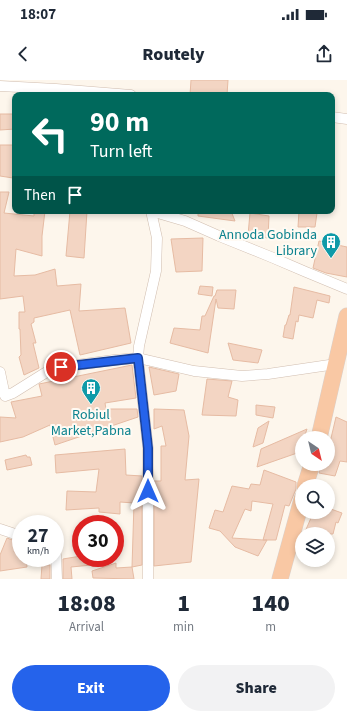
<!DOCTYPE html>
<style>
body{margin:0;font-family:"Source Sans 3",sans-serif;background:#f2f2f3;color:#1f2937;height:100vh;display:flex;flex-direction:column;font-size:15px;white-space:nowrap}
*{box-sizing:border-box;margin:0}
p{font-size:13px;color:#747a83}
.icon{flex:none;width:22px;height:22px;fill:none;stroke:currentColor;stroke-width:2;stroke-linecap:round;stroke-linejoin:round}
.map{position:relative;height:499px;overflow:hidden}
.side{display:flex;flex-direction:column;background:#fff;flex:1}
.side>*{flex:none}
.banner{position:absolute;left:12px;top:12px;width:323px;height:122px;border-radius:8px;box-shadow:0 2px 6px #0003;background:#00695c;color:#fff;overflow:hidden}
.needle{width:26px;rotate:145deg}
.controls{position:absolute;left:295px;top:351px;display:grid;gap:8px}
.controls a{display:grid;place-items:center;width:40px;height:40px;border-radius:50%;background:#fff;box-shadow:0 2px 6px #0003;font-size:20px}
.speed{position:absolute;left:12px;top:435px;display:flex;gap:8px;font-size:20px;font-weight:700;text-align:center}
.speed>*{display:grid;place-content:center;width:52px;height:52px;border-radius:50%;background:#fff;box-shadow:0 2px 6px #0003;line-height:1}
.speed small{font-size:10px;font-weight:400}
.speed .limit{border:6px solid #d22;background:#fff;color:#111}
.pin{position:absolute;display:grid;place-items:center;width:34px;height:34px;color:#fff;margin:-17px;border:2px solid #fff;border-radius:50%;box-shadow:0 1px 4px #0007}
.me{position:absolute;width:44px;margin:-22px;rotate:0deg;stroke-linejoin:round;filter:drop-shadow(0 0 3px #0008)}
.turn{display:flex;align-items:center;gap:14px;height:84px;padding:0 12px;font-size:18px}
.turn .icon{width:52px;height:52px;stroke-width:2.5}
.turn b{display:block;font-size:28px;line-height:34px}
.then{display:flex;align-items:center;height:38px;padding:0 12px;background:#0003;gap:8px;font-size:15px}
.eta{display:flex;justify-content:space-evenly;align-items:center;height:68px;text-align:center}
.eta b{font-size:24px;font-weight:800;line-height:28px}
.primary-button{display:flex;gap:8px;margin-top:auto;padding:8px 12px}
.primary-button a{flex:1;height:46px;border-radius:24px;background:#2563eb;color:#fff;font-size:16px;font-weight:800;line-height:46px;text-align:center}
.primary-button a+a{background:#f2f2f3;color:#1f2937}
.status{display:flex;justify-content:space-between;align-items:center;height:28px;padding:0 20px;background:#fff;direction:ltr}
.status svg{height:11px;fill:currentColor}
header{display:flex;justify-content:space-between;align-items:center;height:52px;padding:0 12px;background:#fff;font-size:18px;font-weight:800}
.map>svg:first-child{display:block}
.building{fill:#f3d5c3;stroke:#e6bba3;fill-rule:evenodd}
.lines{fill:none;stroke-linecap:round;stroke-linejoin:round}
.minor-casing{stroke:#d1beb0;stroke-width:11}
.trunk-casing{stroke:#dad1cd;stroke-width:17}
.minor{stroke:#fff;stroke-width:10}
.trunk{stroke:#f9c8a4;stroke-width:16}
.route-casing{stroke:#184099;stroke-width:10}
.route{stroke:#2563eb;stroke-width:7}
.labels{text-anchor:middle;stroke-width:4;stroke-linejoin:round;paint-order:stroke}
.culture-label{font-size:14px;fill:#0d838f;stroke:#fffaf3;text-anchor:end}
</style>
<div class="status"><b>18:07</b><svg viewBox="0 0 49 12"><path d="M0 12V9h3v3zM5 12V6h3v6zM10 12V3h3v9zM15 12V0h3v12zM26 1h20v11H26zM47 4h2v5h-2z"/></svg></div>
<header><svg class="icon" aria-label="back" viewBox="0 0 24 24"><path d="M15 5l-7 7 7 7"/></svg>Routely<svg class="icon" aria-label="share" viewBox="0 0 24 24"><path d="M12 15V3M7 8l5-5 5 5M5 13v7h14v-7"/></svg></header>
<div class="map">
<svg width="347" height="499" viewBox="0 0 347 499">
<rect width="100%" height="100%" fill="#fdf6ec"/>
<g class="building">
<path d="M191,0h37l-1,15h-37z"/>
<path d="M0,34h15v15l-15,1z"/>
<path d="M0,65h15v30l-2,3 -13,-2z"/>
<path d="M0,112h9l-5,21 30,3v-5h11l-3,25v20l-26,-7 -2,27 21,-1 20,-6 2,17 24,-2 -2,27 46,-3 6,35 -51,12 -10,-45 -36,8v4l-3,2 5,19h-3l6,25 -15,7 -5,-18 2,-2 -1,-26h-1v-17h6l-2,-16 -23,3z"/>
<path d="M70,131h17l-3,47 -18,-2z"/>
<path d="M198,131h33l4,10 -37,-5z"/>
<path d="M299,131l18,2 -2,14h-17z"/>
<path d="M250,133l19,3 -1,22 -20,-3z"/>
<path d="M203,158l-1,33 -26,1 -5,-33z"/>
<path d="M319,161l28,6v30l-21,-4 -13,-5z"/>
<path d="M200,206l13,1 -1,9 -14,-2z"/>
<path d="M294,207l36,9 -1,7 -12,-3 -4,18 -14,-3 -1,7 -2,-1 -3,18 -10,-2 2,-12h1l3,-10h1z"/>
<path d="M217,210h19l-2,19 -16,-1 -2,-9 -8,54 -38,-10 4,-15 26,2 2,-14h3l9,-20h1z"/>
<path d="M228,263l34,7 -4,13 -25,-3z"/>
<path d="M132,285l4,33 -31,5 1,6h31l1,8 -83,28 -5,-20 -27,12 -23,5v-25l16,1 -5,-16 31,-6 -3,-12z"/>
<path d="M149,287l30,7 -3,17 -22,4z"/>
<path d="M207,299l25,2 -4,16 10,3 -2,16 -34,-1z"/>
<path d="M256,325l19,2 -2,11 -17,-3z"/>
<path d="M154,329l30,1 5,26 -4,44 14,-1 -8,83 -37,4v-85h7v-35h5l-4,-20 -8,3z"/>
<path d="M336,337l11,5v40l-7,-1 -5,15 -16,-3 2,-9h7v-13z"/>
<path d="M269,341l-6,22 -10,4 5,-19z"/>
<path d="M307,349l-3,9h-2v7l-2,7 -43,15 4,-18z"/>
<path d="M125,369l1,26 16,1v89l-10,2 2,-64 -14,-1v12l-21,-2v-4l-33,2 1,-19 29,1 3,-23 -43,4 -1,-18z"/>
<path d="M26,375l1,2h3l2,8 -25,5 -2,-10z"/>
<path d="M264,390l32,12v7l-7,17 -4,-1 -9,35h-13h4l-9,16 -23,-9 -15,-16 -11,-3 6,-18 8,2 9,-26 17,3 2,-5 9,1zM252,421l21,3 -10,36 -31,-2 13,-29 6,2z"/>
<path d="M328,428l14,5 -4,10 -2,-1 -3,12h-29l7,-16 12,-1 2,-5h3z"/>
<path d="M7,458l11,4 -4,10 7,-1v7h5l1,9 -27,4v-16z"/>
<path d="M81,476v2h21v6l-31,3 1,12h-9v-20z"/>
<path d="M116,483v5l16,-1 2,12 -41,-1 -1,-7z"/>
<path d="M42,485h8v14h-9z"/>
</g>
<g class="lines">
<defs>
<g id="minor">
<path d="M0,6l56,3 75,6"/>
<path d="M332,37l15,2"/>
<path d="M151,131l34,10 34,15 52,21 35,15 41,17"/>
<path d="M0,292l5,24 8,-3 32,-20 16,-6 53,-7 24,-2 56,13 48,5 26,-2 68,-10"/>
<path d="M0,449l21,7"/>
<path d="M55,474l1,1 1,24"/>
<path d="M148,499v-131l-10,-90 1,-12 17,-75 1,-33 -6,-27"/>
</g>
<g id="trunk">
<path d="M319,358l28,-122"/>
<path d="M305,406l7,-22"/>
<path d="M280,499l22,-80"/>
</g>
</defs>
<use href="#minor" class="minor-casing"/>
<use href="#trunk" class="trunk-casing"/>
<use href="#minor" class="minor"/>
<use href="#trunk" class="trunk"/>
</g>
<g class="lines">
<defs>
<path id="route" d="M61,287l77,-9 10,90v43"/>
</defs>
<use href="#route" class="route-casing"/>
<use href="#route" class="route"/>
</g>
<defs>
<symbol id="building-pin" viewBox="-11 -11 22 30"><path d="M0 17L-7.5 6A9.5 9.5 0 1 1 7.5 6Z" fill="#0f9aa8" stroke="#fffaf3"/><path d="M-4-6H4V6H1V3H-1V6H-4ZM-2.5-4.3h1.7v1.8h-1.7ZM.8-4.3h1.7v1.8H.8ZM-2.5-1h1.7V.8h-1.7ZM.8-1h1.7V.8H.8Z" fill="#fff"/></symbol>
</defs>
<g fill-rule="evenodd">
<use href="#building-pin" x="320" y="151" width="22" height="30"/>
<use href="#building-pin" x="80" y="297" width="22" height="30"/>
</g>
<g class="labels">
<g class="culture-label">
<text x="317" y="159">Annoda Gobinda<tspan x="317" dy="16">Library</tspan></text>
<text x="91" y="339" text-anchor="middle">Robiul<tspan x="91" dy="16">Market,Pabna</tspan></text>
</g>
</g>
</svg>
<div class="controls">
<a><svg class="needle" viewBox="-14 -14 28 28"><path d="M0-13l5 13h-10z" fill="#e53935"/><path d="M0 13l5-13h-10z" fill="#747a83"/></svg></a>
<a><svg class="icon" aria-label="search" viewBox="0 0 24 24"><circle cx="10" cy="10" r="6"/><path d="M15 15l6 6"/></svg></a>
<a><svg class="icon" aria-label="layers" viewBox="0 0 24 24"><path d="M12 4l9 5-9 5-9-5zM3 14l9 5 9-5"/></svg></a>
</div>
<div class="speed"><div>27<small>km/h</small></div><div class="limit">30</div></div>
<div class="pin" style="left:61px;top:287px;background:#d93025"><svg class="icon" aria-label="arrive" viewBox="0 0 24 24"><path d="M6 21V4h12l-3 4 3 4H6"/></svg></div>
<svg class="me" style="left:148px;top:411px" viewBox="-20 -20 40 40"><path d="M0-17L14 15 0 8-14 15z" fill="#2563eb" stroke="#fff" stroke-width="4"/></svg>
<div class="banner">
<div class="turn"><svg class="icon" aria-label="left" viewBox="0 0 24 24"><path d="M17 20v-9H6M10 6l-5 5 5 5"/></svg><div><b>90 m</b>Turn left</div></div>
<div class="then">Then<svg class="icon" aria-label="arrive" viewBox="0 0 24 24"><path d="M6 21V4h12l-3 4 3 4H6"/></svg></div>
</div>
</div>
<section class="side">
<div class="eta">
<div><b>18:08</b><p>Arrival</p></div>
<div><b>1</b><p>min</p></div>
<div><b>140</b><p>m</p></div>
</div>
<div class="primary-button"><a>Exit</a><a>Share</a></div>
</section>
